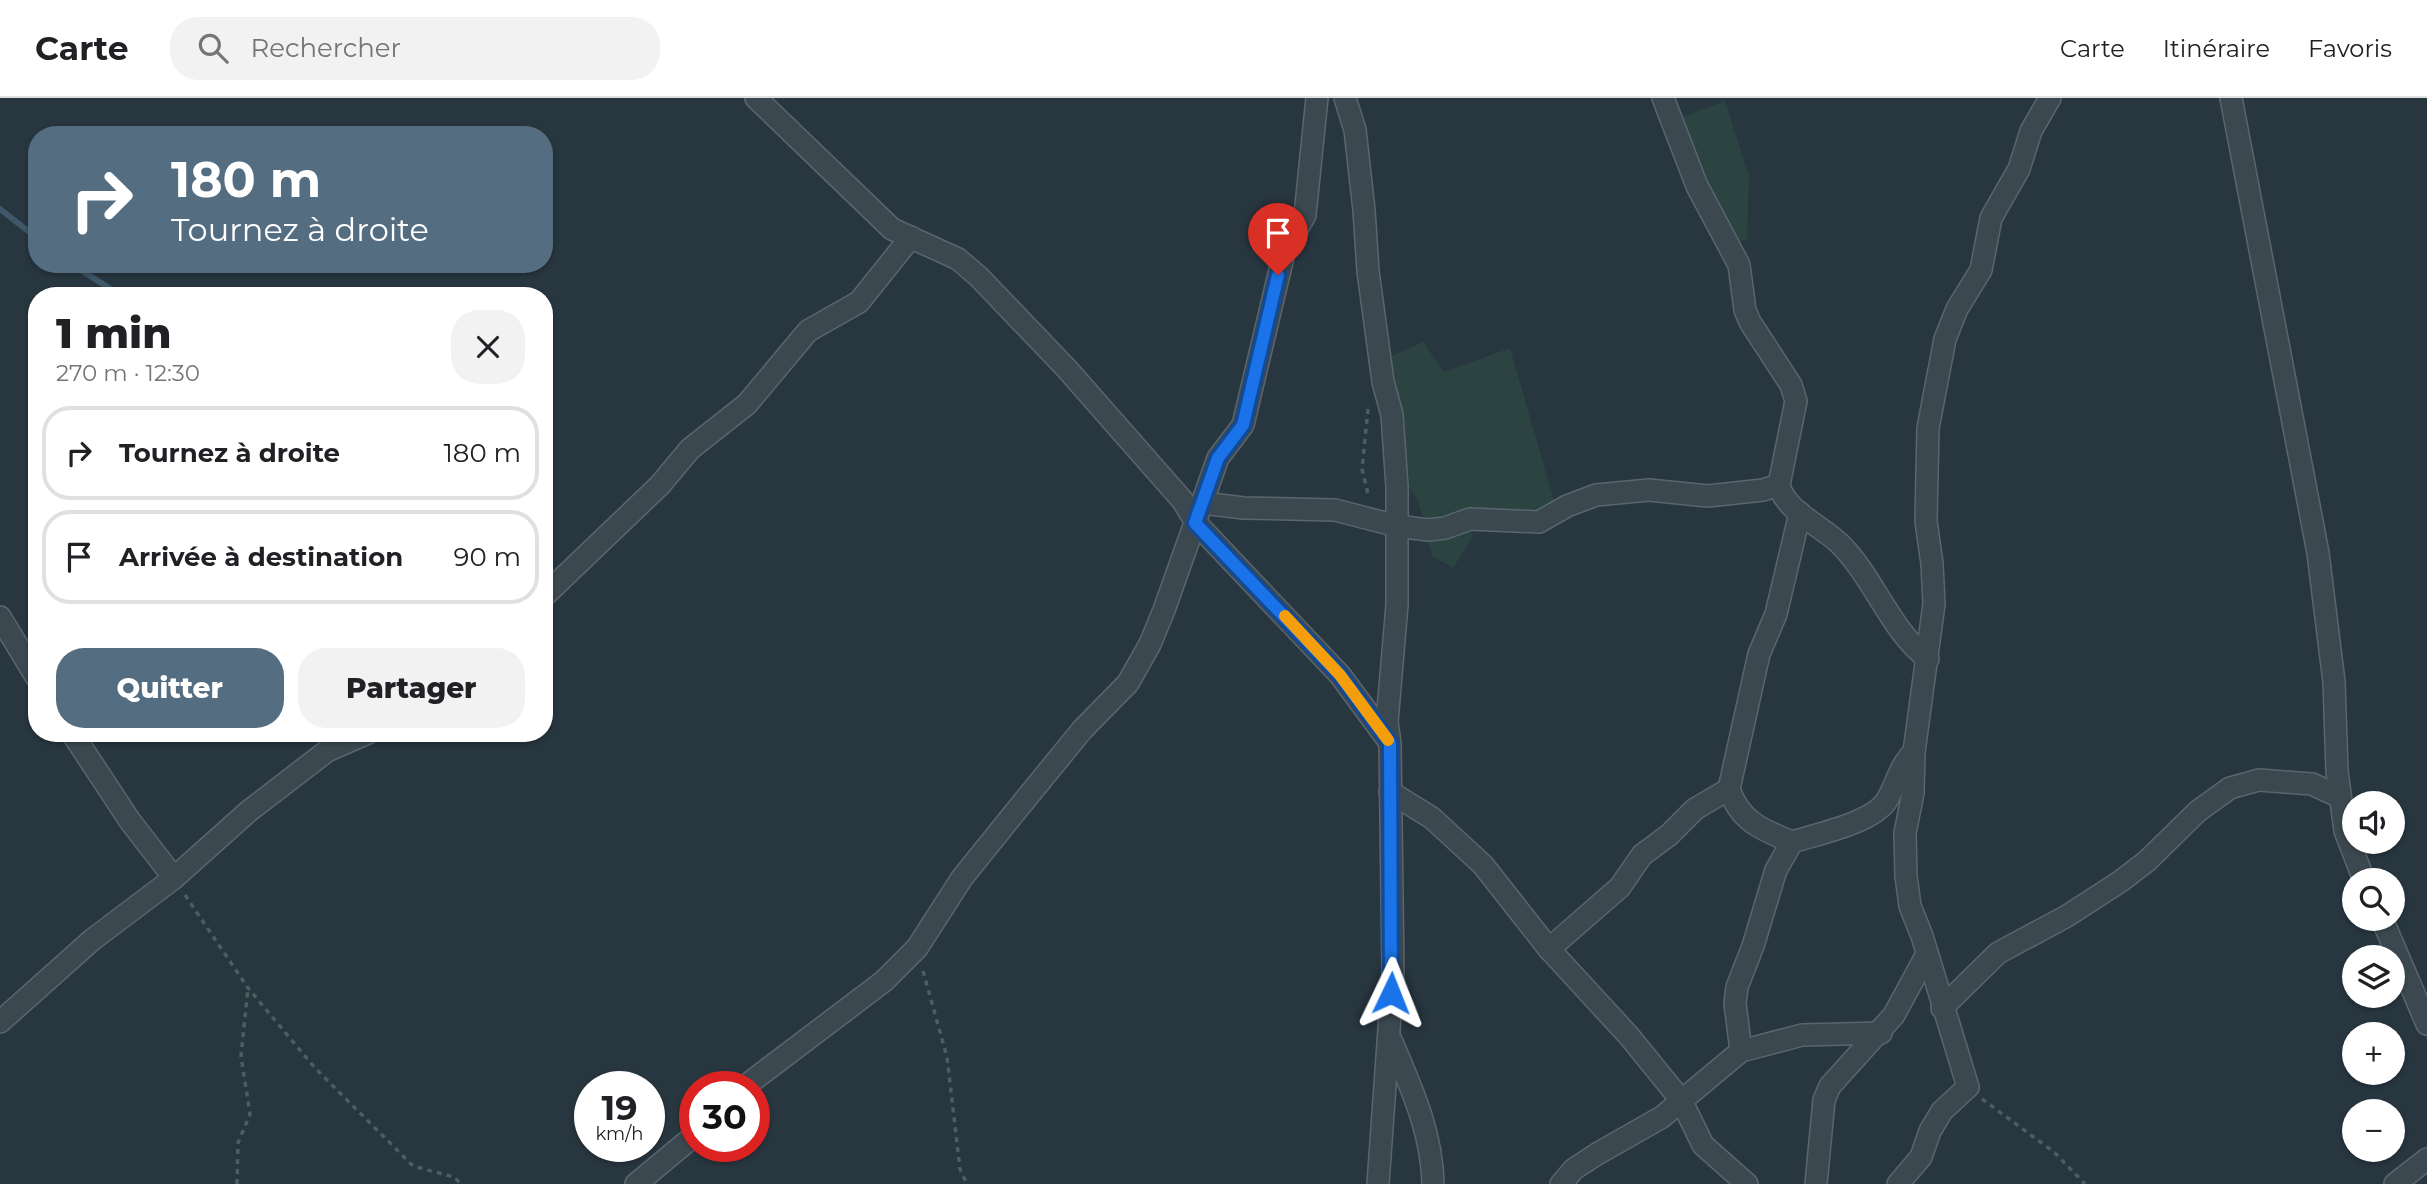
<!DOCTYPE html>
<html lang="fr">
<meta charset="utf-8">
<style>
body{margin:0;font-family:Montserrat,sans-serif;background:#f2f2f2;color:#202124;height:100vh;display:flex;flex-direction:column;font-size:26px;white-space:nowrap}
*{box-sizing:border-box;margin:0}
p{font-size:23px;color:#757577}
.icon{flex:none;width:38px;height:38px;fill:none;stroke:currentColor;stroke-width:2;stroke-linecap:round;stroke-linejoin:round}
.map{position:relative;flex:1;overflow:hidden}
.panel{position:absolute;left:28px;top:189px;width:525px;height:455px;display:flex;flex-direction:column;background:#fff;border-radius:28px;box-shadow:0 2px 5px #0004}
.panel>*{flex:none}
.hud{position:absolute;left:28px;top:28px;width:525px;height:147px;border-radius:28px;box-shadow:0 2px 5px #0004;background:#556d81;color:#fff;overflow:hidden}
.controls{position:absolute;left:2342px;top:693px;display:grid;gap:14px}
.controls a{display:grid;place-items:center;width:63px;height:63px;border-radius:50%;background:#fff;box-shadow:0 2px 5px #0004;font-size:35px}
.speed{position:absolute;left:574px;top:973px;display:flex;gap:14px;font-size:35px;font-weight:700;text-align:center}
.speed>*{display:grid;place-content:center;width:91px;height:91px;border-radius:50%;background:#fff;box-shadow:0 2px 5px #0004;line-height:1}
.speed small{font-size:18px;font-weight:400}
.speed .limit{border:10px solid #d22;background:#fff;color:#111}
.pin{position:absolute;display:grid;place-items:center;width:60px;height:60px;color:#fff;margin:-72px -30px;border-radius:50% 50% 50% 0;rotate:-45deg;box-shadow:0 0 7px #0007}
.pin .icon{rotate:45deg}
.me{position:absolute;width:77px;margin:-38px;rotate:2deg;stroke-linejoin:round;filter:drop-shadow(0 0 5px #0008)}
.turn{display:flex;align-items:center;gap:24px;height:147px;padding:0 28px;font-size:32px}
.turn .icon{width:91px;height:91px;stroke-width:2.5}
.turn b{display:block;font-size:49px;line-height:60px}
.round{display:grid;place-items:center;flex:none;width:74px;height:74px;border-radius:28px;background:#f2f2f2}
.overview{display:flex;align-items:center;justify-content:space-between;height:119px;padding:0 28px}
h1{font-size:42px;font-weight:800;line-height:52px}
.primary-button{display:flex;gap:14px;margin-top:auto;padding:14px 28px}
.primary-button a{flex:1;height:80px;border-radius:28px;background:#556d81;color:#fff;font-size:28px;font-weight:800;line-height:80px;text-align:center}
.primary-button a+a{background:#f2f2f2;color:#202124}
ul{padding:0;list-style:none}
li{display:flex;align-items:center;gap:21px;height:94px;margin:0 14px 10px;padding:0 14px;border:4px solid #e0e0e0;border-radius:28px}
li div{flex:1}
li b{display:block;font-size:26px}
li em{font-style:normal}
header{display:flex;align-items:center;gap:42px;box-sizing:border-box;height:98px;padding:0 35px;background:#fff;border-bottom:2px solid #e0e0e0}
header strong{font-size:33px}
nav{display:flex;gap:38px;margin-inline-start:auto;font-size:24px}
.search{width:490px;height:63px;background:#f2f2f2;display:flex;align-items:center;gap:18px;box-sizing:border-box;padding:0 24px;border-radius:28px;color:#757577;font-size:26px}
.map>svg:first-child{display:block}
.green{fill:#2b4341}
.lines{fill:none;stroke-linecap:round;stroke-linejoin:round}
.stream{stroke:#3f5768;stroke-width:6}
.minor-casing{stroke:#5a656d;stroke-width:24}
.path{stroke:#4a5f5e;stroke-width:3.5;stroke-dasharray:5 5;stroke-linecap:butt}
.minor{stroke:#3c4850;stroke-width:21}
.route-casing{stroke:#114b97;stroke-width:18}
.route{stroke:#1a73e8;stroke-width:12}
.slow{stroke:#f59e0b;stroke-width:12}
</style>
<header>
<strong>Carte</strong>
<div class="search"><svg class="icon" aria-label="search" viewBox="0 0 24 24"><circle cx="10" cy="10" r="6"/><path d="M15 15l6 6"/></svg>Rechercher</div>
<nav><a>Carte</a><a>Itinéraire</a><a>Favoris</a></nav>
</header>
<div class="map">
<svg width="2427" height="1086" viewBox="0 0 2427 1086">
<rect width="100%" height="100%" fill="#283640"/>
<g class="green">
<path d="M1725,3l24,75 -2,63 -18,6 -58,-124z"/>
<path d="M1423,244l21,30 66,-24 46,160 -18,8 -74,1 9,19 -20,32 -21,-12 -14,-56 -13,-19 -24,-120z"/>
</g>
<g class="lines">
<g class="stream">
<path d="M0,111l37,29"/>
<path d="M71,166l51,32"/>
</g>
<defs>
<g id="minor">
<path d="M756,0l136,131 66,30 21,18 88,92 116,132 13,22 144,152 48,65"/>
<path d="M1345,0l10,32 9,80 4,61 15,111 9,33 5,72v118l-10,117 3,21 3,230 -15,211"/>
<path d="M1663,0l34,88 42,79 6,45 5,12 41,63 5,16 -17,84c6,26 43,41 61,59 34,34 50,86 88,115"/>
<path d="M2231,0l87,455 16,129 3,89 8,60 19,49"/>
<path d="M1202,405l42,5 91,2 62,16 31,4 17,-2 25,-9 69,3 28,-16 29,-11 53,-5 59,6 55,-6 16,-5"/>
<path d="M544,498l116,-111 30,-36 57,-45 61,-73 51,-29 52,-65"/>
<path d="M0,519l37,61"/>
<path d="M72,635l58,88 44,57"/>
<path d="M1729,691l30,-135 17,-40 24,-101"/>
<path d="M1390,694l42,26 51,47 66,84 80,87 52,64 22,45 44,39"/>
<path d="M2382,821l45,105"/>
<path d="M1549,851l71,-62 22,-32 27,-20 26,-26 34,-20c11,33 34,41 63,53 25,-8 81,-19 95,-42 9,-15 13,-35 27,-48"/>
<path d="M1942,910l56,-55 69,-37 54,-35 26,-20 51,-50 32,-23 29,-8 53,4 28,13"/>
<path d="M0,924l92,-82 82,-62 75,-67 78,-60 41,-18"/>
<path d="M1391,942c20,47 41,92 42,144"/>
<path d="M1741,953l61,-16 79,-2"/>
<path d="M744,989l140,-106 33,-33 45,-70 58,-72 62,-76 46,-47 22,-39 14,-34 54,-152 25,-33 41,-172 21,-38 12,-117"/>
<path d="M636,1086l59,-49"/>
<path d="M1561,1086l13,-15 23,-15 65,-37 79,-66 -6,-48 2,-16 16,-41 23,-76 16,-28"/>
<path d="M1816,1086l8,-84 6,-14 64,-71 33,-61"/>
<path d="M1898,1086l23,-27 9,-26 12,-20 26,-24 -46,-151 -12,-30 -4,-30 -1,-43 8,-40 1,-41 20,-148 -2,-40 -6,-43 2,-93 17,-89 12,-30 24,-39 10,-52 28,-49 12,-38 19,-33"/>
<path d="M2395,1086l32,-25"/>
</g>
</defs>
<use href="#minor" class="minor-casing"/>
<g class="path">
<path d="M1368,311l-6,60 7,29"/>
<path d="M185,797l63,93 67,80 98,98 41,11 7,7"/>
<path d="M923,873l24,86 13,112 7,15"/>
<path d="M1982,1001l72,53 31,32"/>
<path d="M237,1086l1,-41 12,-29 -9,-58 7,-68"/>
</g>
<use href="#minor" class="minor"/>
</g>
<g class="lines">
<defs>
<path id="route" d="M1278,177l-35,150 -25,33 -23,65 145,152 50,68 1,250"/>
</defs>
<use href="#route" class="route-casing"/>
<use href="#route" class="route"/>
<path class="slow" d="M1285,518l55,59 48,65"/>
</g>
</svg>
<div class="controls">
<a><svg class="icon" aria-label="sound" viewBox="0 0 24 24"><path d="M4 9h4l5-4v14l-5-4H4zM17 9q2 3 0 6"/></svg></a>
<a><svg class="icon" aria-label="search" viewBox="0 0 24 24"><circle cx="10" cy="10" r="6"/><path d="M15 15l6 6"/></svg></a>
<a><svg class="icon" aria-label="layers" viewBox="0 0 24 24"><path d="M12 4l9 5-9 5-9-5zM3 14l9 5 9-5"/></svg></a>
<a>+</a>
<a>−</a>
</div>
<div class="speed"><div>19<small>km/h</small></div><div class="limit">30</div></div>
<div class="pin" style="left:1278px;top:177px;background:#d93025"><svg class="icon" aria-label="arrive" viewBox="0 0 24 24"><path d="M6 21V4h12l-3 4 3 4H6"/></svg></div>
<svg class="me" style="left:1391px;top:895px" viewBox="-20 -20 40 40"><path d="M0-17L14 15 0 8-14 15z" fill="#1a73e8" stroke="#fff" stroke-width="4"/></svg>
<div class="hud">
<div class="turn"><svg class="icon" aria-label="right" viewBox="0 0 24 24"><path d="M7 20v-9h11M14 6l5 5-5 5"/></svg><div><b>180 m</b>Tournez à droite</div></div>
</div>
<section class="panel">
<div class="overview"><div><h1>1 min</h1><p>270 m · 12:30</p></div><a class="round"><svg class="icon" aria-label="close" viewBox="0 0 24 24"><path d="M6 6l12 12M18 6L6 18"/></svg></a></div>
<ul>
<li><svg class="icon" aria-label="right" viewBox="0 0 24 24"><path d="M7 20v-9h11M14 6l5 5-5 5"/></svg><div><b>Tournez à droite</b></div><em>180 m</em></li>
<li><svg class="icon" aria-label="arrive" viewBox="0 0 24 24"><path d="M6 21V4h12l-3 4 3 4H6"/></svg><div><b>Arrivée à destination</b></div><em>90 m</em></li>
</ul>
<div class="primary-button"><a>Quitter</a><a>Partager</a></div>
</section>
</div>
